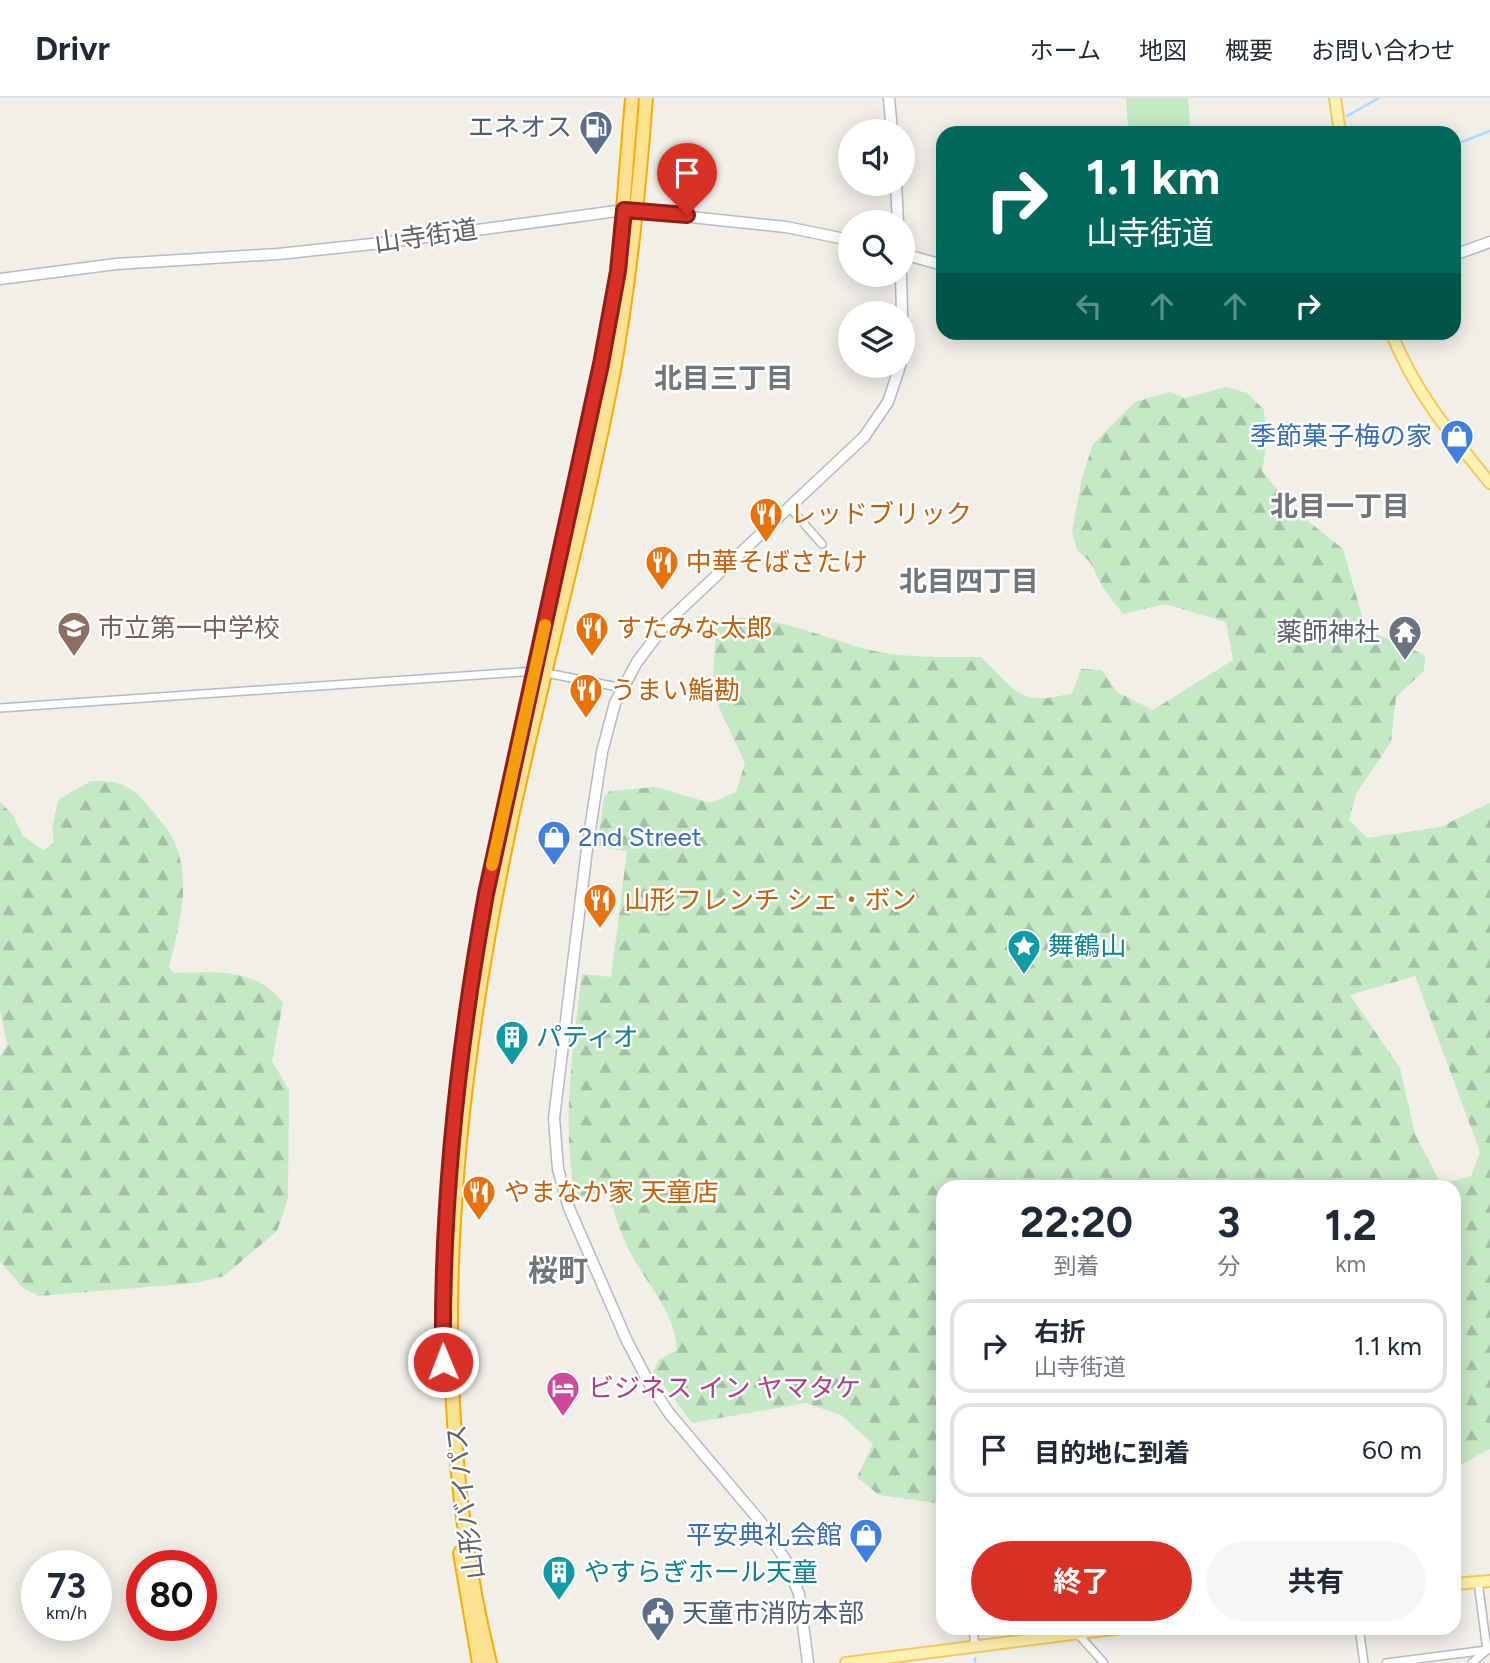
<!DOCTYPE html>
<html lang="ja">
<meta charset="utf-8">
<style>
body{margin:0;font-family:Figtree,"Noto Sans JP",sans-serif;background:#f6f6f7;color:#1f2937;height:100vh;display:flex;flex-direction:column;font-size:26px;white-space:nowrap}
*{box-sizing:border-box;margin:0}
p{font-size:23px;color:#747a83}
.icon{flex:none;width:38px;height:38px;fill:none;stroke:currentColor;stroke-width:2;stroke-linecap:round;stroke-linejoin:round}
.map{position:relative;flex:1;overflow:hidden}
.side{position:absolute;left:936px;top:1082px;width:525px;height:455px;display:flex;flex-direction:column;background:#fff;border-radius:21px;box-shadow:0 4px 18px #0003}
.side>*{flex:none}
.guide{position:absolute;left:936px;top:28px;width:525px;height:214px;border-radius:21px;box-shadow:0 4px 18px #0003;background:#00695c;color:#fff;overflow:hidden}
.controls{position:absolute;left:838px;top:21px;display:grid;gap:14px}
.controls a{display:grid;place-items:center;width:77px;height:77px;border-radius:50%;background:#fff;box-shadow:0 4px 18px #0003;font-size:35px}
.speed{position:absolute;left:21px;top:1452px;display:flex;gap:14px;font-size:35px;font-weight:700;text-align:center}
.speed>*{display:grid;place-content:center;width:91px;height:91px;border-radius:50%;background:#fff;box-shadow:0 4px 18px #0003;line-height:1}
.speed small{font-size:18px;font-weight:400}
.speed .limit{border:10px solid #d22;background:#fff;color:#111}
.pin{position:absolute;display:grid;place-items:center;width:60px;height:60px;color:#fff;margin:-72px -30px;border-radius:50% 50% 50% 0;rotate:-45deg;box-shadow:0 0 7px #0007}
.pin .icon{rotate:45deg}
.me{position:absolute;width:77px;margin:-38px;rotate:359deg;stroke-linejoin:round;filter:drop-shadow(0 0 5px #0008)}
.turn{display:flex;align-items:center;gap:24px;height:147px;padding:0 35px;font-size:32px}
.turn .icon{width:91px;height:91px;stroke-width:2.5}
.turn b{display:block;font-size:49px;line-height:60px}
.lanes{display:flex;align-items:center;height:66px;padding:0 35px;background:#0003;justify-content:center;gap:35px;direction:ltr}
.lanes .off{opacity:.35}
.eta{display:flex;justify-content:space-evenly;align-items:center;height:119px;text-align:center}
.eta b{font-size:42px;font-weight:700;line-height:49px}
.primary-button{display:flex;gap:14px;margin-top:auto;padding:14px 35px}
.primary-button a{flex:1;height:80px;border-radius:42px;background:#d93025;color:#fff;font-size:28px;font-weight:700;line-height:80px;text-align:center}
.primary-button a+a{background:#f6f6f7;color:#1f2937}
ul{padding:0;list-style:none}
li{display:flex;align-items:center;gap:21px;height:94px;margin:0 14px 10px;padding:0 21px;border:4px solid #e0e1e3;border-radius:21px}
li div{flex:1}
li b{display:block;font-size:26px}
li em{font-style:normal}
header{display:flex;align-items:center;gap:42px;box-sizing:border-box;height:98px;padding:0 35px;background:#fff;border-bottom:2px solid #e0e1e3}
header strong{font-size:33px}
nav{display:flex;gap:38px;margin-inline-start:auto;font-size:24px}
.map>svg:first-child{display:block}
.forest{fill:url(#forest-firs);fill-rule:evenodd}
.green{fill:#c5e8c5}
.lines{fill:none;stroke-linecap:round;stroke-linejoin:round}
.stream{stroke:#aadaff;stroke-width:2.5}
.street-casing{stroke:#b5b8bc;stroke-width:10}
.secondary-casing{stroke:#b6babf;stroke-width:13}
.primary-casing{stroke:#f2c960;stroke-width:14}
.highway-casing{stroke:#f9ab00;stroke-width:16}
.street{stroke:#fff;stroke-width:7}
.secondary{stroke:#fff;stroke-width:10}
.primary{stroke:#fff2af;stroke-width:10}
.highway{stroke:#fde293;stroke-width:12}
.route-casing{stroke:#8d1f18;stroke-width:18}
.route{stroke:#d93025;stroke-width:12}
.slow{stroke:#f59e0b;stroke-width:12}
.labels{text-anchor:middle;stroke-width:5;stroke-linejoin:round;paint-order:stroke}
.service-label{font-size:26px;fill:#4e5e75;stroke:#fff;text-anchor:end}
.street-label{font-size:26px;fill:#5f6368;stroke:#fff}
.shop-label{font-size:26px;fill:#366cbe;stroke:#fff;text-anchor:end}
.food-label{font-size:26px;fill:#c56008;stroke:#fff;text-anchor:start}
.education-label{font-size:26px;fill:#785e54;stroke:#fff;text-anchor:start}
.worship-label{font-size:26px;fill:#5b616d;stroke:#fff;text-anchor:end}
.culture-label{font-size:26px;fill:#0d838f;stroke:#fff;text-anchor:start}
.hotel-label{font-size:26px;fill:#b23c85;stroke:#fff;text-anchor:start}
.neighbourhood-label{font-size:28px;font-weight:bold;fill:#70757a;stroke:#fff}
.quarter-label{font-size:30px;font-weight:bold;fill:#70757a;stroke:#fff}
</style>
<header>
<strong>Drivr</strong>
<nav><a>ホーム</a><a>地図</a><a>概要</a><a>お問い合わせ</a></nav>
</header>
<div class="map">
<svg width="1490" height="1565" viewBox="0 0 1490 1565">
<defs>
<pattern id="forest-firs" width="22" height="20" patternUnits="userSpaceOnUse" patternTransform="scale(1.75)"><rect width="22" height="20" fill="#c5e8c5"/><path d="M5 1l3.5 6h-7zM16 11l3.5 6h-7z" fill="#a3c0a4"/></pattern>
</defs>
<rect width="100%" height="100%" fill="#f1efe8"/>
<g class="forest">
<path d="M1226,289l21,6 17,17 3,32 -5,29 31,38 50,40 23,81 59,25 -1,16 -28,26 -5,45 -35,52 -7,26 18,18 73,-11 50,-24v646l-36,19v-282h-511v318l-64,-9 -22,-18 16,-33 -32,-29 -35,-12 -114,20 -39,-52 6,-11 18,-10c-2,-39 -30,-65 -47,-98 -10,-19 -16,-41 -23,-62l-23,8 -9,-3c-14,-74 -2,-147 7,-221l29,3 16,-126 -30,-4 7,-50 6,-6 46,-4 54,16 26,-11 9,-29 -33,-71 4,-63 2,-7c39,-18 123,25 167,31 32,5 64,4 96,4 36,35 39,50 91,36l9,-24 21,1 15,22 36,18 80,-50 -7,-38 -61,-18 -42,10 -20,-26 -13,-26 -13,-12 -5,-19 10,-53 11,-34 42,-42 34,-10 16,6zM1415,878l65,176 -9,24 -30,8 -26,-50 -15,-66 -50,-73z"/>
<path d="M91,683c33,-1 43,6 63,32 6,8 15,17 19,26 20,41 6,87 -4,128l4,6c40,-1 84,-6 110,30l-11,58 17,29 -1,108 -11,33 -53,45 -28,7 -157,13 -16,-8 -23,-27v-205l7,-11 -7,-35v-208l13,13 10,21 20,14 11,-7 -2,-14 6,-29z"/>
</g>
<path class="green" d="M1126,0h62l2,25 -3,5 -55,3 -4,-5z"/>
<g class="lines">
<g class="stream">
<path d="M1347,18l32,-18"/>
<path d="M1462,44l28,-11"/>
<path d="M1454,47l4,-2"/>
<path d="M975,1560v5"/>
<path d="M1467,1565h1"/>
</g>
<defs>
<g id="street">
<path d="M790,410l32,36"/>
<path d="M0,610l536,-37 87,17"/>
<path d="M1478,1483l9,69"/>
<path d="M973,1530l2,18"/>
<path d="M1359,1530l5,35"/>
<path d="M1077,1535l27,30"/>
<path d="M1386,1565l101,-13"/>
<path d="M1472,1565l15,-13"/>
</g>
<g id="secondary">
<path d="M889,0l3,33"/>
<path d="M896,86l2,38"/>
<path d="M903,156l40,11"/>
<path d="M1454,157l36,-13"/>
<path d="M901,177l2,78"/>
<path d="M0,181l116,-15 162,-10 104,-11 242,-33 162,17 64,13"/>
<path d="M808,1565l-9,-69 -14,-35 -25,-38 -91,-108 -20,-30 -22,-42 -58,-133 -11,-39 -4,-51 33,-269 15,-97 13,-49 22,-41 31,-41 196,-184 24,-35 12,-36"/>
</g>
<g id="primary">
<path d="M1335,0l5,35"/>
<path d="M1391,234c23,59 60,103 99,151"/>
<path d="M1454,1486l36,-3"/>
<path d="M846,1565l274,-35"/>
</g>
<g id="highway">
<path d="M454,1025l13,-115 19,-114 115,-530 17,-93 14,-173"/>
<path d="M460,1455l19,110"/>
<path d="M490,1565c-68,-276 -38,-563 20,-837 32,-151 74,-300 103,-451 17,-92 26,-184 33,-277"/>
</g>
</defs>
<use href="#street" class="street-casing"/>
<use href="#secondary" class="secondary-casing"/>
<use href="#primary" class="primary-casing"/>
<use href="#highway" class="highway-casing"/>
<use href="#street" class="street"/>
<use href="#secondary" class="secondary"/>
<use href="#primary" class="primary"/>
<use href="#highway" class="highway"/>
</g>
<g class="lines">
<defs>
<path id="route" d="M443,1264c-2,-157 15,-314 43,-468l115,-530 17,-93 6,-61 63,5"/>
</defs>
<use href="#route" class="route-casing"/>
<use href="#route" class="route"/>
<path class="slow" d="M492,767l53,-240"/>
</g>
<defs>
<symbol id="fuel-pin" viewBox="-11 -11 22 30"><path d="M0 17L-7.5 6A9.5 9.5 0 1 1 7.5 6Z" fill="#5c6f8a" stroke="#fff"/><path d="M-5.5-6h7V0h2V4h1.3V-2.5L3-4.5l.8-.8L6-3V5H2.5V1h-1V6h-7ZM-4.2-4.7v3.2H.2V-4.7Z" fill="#fff"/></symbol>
<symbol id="shop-pin" viewBox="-11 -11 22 30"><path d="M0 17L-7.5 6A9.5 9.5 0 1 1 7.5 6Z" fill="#3f7fe0" stroke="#fff"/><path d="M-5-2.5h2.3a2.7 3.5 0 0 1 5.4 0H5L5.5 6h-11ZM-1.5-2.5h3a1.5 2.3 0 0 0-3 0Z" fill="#fff"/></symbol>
<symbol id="restaurant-pin" viewBox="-11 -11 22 30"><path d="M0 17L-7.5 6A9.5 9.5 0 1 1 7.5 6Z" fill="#e8710a" stroke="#fff"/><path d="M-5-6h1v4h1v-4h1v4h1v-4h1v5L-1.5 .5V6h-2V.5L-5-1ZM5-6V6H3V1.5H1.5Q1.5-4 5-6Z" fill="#fff"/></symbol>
<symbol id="school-pin" viewBox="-11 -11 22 30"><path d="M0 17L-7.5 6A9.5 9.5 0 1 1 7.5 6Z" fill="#8d6e63" stroke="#fff"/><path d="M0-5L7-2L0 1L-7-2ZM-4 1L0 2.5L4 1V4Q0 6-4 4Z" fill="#fff"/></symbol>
<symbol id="temple-pin" viewBox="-11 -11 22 30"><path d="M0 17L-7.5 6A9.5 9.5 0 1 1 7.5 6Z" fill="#6b7280" stroke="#fff"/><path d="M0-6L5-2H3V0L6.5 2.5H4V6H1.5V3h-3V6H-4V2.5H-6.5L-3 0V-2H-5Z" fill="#fff"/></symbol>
<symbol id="sight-pin" viewBox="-11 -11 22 30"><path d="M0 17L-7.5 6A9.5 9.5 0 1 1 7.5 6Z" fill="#0f9aa8" stroke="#fff"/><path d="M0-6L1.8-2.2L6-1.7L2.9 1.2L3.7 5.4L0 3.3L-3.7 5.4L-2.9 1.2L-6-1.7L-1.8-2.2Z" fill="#fff"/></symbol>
<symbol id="building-pin" viewBox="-11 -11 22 30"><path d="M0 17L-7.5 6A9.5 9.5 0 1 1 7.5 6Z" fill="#0f9aa8" stroke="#fff"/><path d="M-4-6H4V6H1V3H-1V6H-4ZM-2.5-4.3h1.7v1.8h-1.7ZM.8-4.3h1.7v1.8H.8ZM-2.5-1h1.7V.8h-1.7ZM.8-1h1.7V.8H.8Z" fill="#fff"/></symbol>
<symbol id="hotel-pin" viewBox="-11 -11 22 30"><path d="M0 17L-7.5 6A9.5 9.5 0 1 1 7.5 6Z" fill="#d1479c" stroke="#fff"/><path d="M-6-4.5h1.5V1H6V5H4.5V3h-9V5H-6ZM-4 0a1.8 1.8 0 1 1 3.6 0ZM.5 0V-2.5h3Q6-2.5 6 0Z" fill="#fff"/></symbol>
<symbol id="civic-pin" viewBox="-11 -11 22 30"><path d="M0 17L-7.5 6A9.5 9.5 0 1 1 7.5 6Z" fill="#5c6f8a" stroke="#fff"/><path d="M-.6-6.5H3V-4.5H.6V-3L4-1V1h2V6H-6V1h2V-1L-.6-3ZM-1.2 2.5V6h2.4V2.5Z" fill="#fff"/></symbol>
</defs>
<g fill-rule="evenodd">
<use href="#fuel-pin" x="577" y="10" width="38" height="52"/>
<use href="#shop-pin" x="1438" y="319" width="38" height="52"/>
<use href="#restaurant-pin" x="747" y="397" width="38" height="52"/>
<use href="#restaurant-pin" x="643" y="445" width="38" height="52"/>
<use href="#school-pin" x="55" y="511" width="38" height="52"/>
<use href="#restaurant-pin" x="573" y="511" width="38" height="52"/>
<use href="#temple-pin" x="1386" y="515" width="38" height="52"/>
<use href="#restaurant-pin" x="567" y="573" width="38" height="52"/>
<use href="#shop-pin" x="535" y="720" width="38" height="52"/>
<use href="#restaurant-pin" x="581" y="783" width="38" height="52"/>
<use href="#sight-pin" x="1005" y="829" width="38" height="52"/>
<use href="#building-pin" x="493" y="920" width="38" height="52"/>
<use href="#restaurant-pin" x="460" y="1075" width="38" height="52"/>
<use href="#hotel-pin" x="544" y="1271" width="38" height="52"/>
<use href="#shop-pin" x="847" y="1418" width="38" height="52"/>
<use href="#building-pin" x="540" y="1455" width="38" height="52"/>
<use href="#civic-pin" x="639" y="1496" width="38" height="52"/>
</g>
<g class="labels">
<g class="service-label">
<text x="572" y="38">エネオス</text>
<text x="682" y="1524" text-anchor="start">天童市消防本部</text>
</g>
<g class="street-label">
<text transform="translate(426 138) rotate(-8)" y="9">山寺街道</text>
<text transform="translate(465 1404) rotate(-97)" y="9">山形バイパス</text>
</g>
<g class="shop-label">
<text x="1432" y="347">季節菓子梅の家</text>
<text x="578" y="748" text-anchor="start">2nd Street</text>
<text x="842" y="1446">平安典礼会館</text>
</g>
<g class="food-label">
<text x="790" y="425">レッドブリック</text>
<text x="686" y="473">中華そばさたけ</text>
<text x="616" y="539">すたみな太郎</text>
<text x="610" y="601">うまい鮨勘</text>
<text x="624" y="811">山形フレンチ シェ・ボン</text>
<text x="504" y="1103">やまなか家 天童店</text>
</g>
<g class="education-label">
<text x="98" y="539">市立第一中学校</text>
</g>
<g class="worship-label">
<text x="1380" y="543">薬師神社</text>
</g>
<g class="culture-label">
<text x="1048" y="857">舞鶴山</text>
<text x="536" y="948">パティオ</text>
<text x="584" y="1483">やすらぎホール天童</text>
</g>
<g class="hotel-label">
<text x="588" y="1299">ビジネス イン ヤマタケ</text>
</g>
<g class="neighbourhood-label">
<text x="724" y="290">北目三丁目</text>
<text x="1340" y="418">北目一丁目</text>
<text x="969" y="493">北目四丁目</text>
</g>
<g class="quarter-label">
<text x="558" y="1183">桜町</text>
</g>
</g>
</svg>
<div class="controls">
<a><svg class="icon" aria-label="sound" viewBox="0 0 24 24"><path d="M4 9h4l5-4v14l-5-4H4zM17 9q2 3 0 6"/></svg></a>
<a><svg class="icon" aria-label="search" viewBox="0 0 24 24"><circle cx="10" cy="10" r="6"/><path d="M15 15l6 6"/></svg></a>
<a><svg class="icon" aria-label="layers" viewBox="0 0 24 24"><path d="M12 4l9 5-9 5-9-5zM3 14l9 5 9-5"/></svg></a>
</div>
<div class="speed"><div>73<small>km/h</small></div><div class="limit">80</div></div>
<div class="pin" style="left:687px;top:117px;background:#d93025"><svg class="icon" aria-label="arrive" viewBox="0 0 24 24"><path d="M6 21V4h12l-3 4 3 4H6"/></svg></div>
<svg class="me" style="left:443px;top:1264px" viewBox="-20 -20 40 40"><circle r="17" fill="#d93025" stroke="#fff" stroke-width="3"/><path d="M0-11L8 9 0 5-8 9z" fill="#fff"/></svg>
<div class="guide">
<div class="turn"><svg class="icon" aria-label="right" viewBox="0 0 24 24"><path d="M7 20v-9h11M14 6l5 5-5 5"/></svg><div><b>1.1 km</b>山寺街道</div></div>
<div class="lanes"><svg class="icon off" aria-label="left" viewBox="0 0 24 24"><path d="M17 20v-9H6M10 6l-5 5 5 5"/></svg><svg class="icon off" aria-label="ahead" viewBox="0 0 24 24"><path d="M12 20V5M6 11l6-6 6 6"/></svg><svg class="icon off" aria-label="ahead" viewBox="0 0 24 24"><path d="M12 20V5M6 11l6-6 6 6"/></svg><svg class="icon" aria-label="right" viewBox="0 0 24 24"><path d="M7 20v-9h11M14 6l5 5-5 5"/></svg></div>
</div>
<section class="side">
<div class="eta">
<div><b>22:20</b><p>到着</p></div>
<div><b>3</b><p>分</p></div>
<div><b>1.2</b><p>km</p></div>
</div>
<ul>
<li><svg class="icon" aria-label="right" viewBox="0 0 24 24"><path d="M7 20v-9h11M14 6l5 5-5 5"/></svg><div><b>右折</b><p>山寺街道</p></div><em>1.1 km</em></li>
<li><svg class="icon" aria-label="arrive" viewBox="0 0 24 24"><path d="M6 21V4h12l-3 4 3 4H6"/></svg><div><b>目的地に到着</b></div><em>60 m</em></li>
</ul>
<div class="primary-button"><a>終了</a><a>共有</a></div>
</section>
</div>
